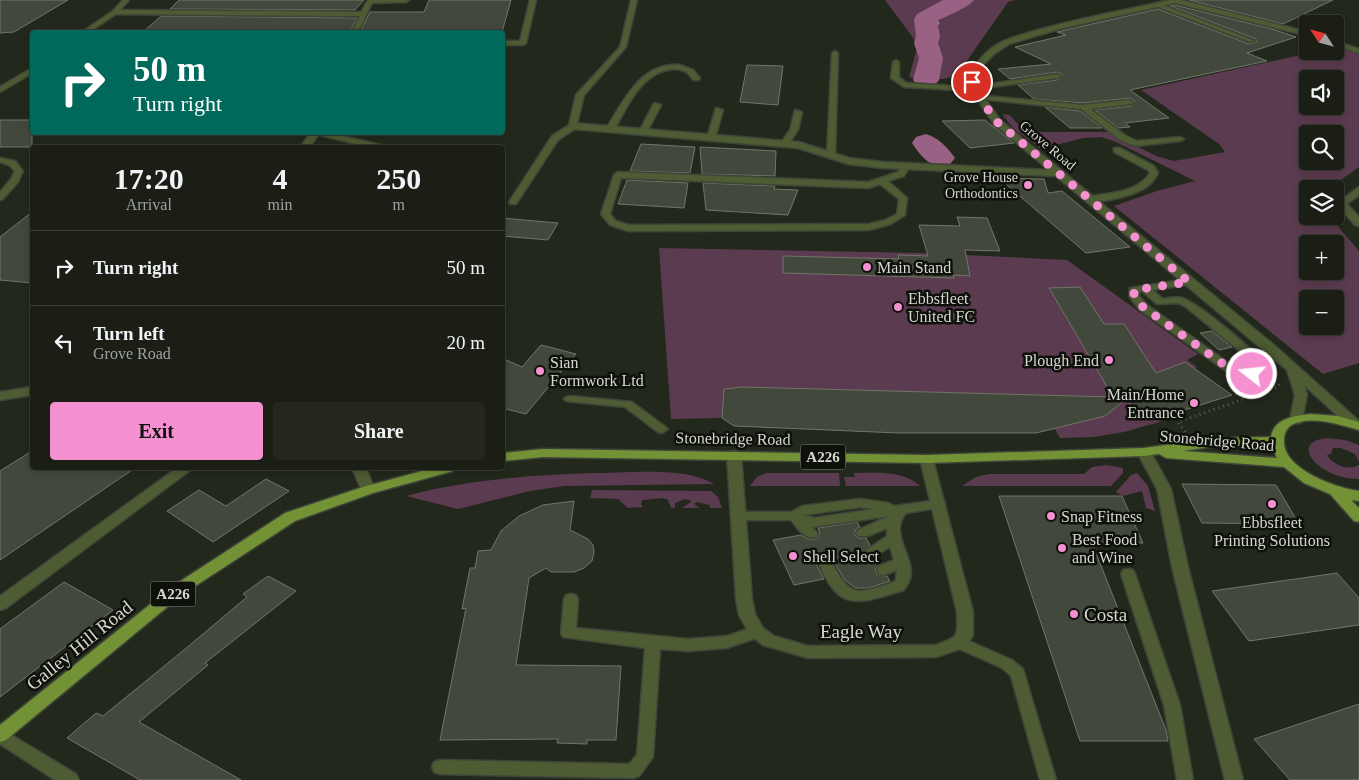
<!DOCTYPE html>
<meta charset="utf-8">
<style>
body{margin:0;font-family:Georgia,serif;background:#23271e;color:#f1f3f6;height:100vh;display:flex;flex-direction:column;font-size:19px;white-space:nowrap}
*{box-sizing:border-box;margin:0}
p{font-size:16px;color:#9fa2a0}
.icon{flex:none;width:28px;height:28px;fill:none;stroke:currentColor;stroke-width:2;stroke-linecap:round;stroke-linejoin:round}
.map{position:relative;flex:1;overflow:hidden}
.details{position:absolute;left:30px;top:145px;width:475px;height:325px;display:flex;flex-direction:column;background:#1a1e15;border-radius:5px;box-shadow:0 2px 8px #0003,0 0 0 1px #383c34}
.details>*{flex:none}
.top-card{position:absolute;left:30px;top:30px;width:475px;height:105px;border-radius:5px;box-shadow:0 2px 8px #0003,0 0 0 1px #383c34;background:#00695c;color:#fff;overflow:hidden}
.needle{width:32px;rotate:306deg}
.controls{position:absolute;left:1299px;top:15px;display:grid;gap:10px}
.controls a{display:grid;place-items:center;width:45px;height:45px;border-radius:5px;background:#1a1e15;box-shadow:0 2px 8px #0003,0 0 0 1px #383c34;font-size:25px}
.pin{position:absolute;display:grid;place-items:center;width:42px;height:42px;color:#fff;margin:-21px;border:2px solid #fff;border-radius:50%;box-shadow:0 1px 5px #0007}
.me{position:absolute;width:55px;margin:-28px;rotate:286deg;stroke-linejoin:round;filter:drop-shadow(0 0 4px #0008)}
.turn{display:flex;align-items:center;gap:18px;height:105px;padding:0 20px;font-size:22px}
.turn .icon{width:65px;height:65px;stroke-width:2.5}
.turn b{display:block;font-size:35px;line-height:42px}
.eta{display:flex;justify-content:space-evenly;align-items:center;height:85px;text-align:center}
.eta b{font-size:30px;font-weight:700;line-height:35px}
.action{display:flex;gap:10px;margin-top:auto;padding:10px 20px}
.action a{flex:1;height:58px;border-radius:5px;background:#f590d1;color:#111;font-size:20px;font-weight:700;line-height:58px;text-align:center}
.action a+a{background:#23271e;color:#f1f3f6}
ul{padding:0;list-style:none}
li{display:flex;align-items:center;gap:15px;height:75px;padding:0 20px;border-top:1px solid #383c34}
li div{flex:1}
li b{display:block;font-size:19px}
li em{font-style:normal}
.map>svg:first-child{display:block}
.green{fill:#5b3b4f;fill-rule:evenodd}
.water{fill:#996285;stroke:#ab859c}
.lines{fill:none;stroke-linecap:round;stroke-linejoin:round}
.river{fill:#996285;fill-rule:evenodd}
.building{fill:#42483b;stroke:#717668}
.service-casing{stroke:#3f4439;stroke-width:3}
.minor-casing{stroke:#3f4439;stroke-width:3}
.primary-casing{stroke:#3f4439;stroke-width:3}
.path{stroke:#5c6056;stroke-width:3;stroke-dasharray:1 4;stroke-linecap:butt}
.service{fill:#4d5c33;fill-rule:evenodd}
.minor{fill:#4d5c33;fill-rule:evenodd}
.primary{fill:#739236;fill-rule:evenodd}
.route{stroke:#f590d1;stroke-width:9;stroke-dasharray:0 16.2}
.poi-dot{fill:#f590d1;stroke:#0e100a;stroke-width:2}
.labels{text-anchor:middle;stroke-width:5;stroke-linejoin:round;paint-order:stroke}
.far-street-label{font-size:14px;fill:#d5d8d0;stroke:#0e100a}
.far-poi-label{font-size:14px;fill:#d5d8d0;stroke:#0e100a;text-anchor:end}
.shield{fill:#0e100a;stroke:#999c95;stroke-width:1}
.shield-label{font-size:15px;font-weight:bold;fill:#d5d8d0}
.poi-label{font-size:16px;fill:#d5d8d0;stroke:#0e100a;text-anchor:start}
.street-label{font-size:16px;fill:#d5d8d0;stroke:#0e100a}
.near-poi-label{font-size:19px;fill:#d5d8d0;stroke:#0e100a;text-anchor:start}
.near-street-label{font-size:19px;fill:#d5d8d0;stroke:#0e100a}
</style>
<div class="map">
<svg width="1359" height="780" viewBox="0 0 1359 780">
<rect width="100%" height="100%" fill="#23281c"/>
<g class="green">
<path d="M885,0h130l-7,2 -51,73c-15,6 -33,6 -48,2l8,-29 -3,-9z"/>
<path d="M1340,47l19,6v114l-31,22h-20v27h21l30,35v112l-36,11 -209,-168 43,-15 38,-10 -79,-39 -15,-5 -18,1 -35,9 1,4h-5l-31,-23 -11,-14 8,1c7,9 12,14 23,17h76l47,24 18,5 51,-9 -6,-8 -78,-54 178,-39h16v-3zM1308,79h27v27h-27zM1308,134h27v27h-27zM1308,244h27v27h-27zM1308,299h27v27h-27z"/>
<path d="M659,248l264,5 144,7 131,94 -11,6 10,7 -3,1 23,19 1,10 2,2 -43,14 3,3 -56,16 -31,5 -33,1 -5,-9 -19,4h-137l-165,-7 -12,-8 -51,1z"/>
<path d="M1327,438l18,2 14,5v17l-4,-8 -14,-6h-8l-2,6 -4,1c5,10 22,16 32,10v14c-12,0 -24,-3 -34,-9 -18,-11 -26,-29 2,-32z"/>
<path d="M1107,465l16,3v5l-12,13h-149l14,-9 13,-3h95l8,-7z"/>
<path d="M593,473c33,0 93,-7 121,11l-150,2 -34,5 -72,18 -52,-13c60,-16 125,-21 187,-23z"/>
<path d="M766,473h73l1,13h-90l7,-9z"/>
<path d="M854,473c22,0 49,-3 66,13h-74l-2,-9h11z"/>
<path d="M1137,473l11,13 7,25 -9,-3 -4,-17 -19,5 -7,-4 15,-17z"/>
<path d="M592,490l119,1 7,6 4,11h-12v-3l-13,-3 -3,2 6,4h-18l10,-7 -7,-2 -10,4v5h-4l-3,-8 -5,-2 -21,2 -1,4 2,3 -15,1 -10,-9 -28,-1z"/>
</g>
<path class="water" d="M953,0h16l-30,15 -2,4 2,5 -5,1 5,13 -5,6 -12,-2 3,-5 -9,-16 9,-5 -4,-3z"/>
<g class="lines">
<g class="river">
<path d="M943,0h31c-6,8 -28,16 -37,21l3,15 -2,7 5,15 -4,22 -4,5 -9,3 -9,-3 -4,-5 6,-22 -5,-15 2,-7 -2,-17 3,-5z"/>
<path d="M926,134c13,4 21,13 29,24l-5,6c-20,5 -27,-5 -38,-21l4,-6z"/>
</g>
</g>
<g class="building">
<path d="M0,0h68l-54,32 -14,1z"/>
<path d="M179,0h185l-9,10 -185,-1z"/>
<path d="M429,0h82l-9,32h-142l10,-20h54z"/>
<path d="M1189,0h144l-50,24z"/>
<path d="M1175,5l97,24 24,8 -49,16 20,8 -137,29 39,28 -44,5 5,4 -12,1 -23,-18 37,-4 3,-5 -5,-3 -47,5 -49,-4 -16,-14 39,-5 6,-5 -6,-3 -47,7 -12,-10 53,-5 -36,-17 51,-12 -9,-3 101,-23 91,35 8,-2 -1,-3 -86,-33z"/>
<path d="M161,16l196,2 -7,14h-207z"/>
<path d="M747,65l36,1 -5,39 -38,-3z"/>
<path d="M1045,107l35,4 22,17h-32z"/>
<rect x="0" y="120" width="32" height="27"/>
<path d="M985,120l29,23 -44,5 -28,-27z"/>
<path d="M641,144l54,3 -5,26 -60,-2z"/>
<path d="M700,147l76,4 -1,25 -73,-2z"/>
<path d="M999,178l45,1 4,14 14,-2 68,56 -44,6z"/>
<path d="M627,180l61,3 -4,25 -66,-4z"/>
<path d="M703,183l72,3 -1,3 24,1 -10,25 -82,-5z"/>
<path d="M32,212v71l-32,-3v-43z"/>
<path d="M957,217l30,1 13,33 -35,-1 5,26 -17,-1 1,3 -171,-5v-17l116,3 -1,-4 30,1 -9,-31 41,1z"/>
<path d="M502,218l56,5 -10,17 -46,-4z"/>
<path d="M1080,287l24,37h20l32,49 29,-11 47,33 -80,25 -27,-20 -20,16 -69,17h-137l-165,-7 -12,-8 2,-29 19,-2 370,10 -64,-109z"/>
<path d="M1212,331l20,16 -13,3 -19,-17z"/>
<path d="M541,345l35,9 -50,60 -24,-6v-50l20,9z"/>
<path d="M32,451v17h103l-135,92v-89z"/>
<path d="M266,479l23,12 -76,51 -46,-31 32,-21 27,16z"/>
<path d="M1182,484l94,1 23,39 -97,-1z"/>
<path d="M999,496h123l21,47h-51l74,187 2,11h-88z"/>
<path d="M574,501l-4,29 18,9 5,6 1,7 -2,9 -8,7 -10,4h-23l-5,-4 -17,10 -13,87 105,1 -5,74h-29v4l-30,-1 1,-4 -118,1 26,-132 -4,1 8,-41h5l3,-17 13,-1 10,-19 18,-15 24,-11z"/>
<path d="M857,522l3,5 -4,2 -2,5 4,4h8l4,7 -6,8 8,6 4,-2 4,7 -5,5 2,6 10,1 3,5 -21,7h-14l-10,-8 -13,-21 -8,-3 -6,3 -2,5 8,15 -30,6 -21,-45 28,-5 7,4h8l4,-5 -2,-6z"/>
<path d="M1337,573l22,25v27l-110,16 -37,-50z"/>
<path d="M268,576l28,15 -91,72 3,2 -69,57 102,58h-101l-73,-42 29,-25 7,3 81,-66 63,-53 -4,-3z"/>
<path d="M64,582l49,28 -113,87v-68z"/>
<path d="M1359,704v76h-69l-36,-41z"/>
</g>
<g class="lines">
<defs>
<g id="service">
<path d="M123,0h6l-9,10 241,2 7,-12h41l-3,2 -34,1 -14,29h-6l8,-16 -244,-2 -27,18h-7l31,-21z"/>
<path d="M530,0h6l-10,43 -3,2h-21v-4h18z"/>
<path d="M631,0h6l-11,47 -42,48 -8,33 -18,12 -42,64h-6l-1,-2 43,-66 17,-11 7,-30 44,-48z"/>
<path d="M1156,4h4l95,37 -5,1 -94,-36z"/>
<path d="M835,51l3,2 -3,103 -4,2 -4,-2 5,-103z"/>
<path d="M896,60l3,2v15l7,6 64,4 87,-13 4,2 -4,2 -80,11 -3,2 -70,-4 -13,-9 2,-16z"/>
<path d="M680,65l13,5 7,8 -1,2h-6c-4,-8 -10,-11 -19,-11 -33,2 -46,38 -61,62h-6l-1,-2c18,-29 35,-67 74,-64z"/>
<path d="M32,68v5l-32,19v-5z"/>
<path d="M976,95l107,10 46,-5 4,2 -1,2 -42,5 36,27 11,5 43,-4 4,2 -4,2 -44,5 -16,-6 -39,-31 -102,-10h-3z"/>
<path d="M654,103l7,2 -15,29h-6l-1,-2z"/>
<path d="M716,108l7,2 -8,28 -4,2 -4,-2z"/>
<path d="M795,110l7,2 -4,18 -11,16h-6l-1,-2 10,-14z"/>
<path d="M325,132l60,14 4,2h-17l-60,-15z"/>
<path d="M1114,148h6l34,18 4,7c-3,6 -7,11 -13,15 -12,8 -43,15 -57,13v-4c22,-5 48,-3 62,-24l-2,-3 -34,-18z"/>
<path d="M0,158l15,3 8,10 -5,11 -15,17 -3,1v-8l11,-13 4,-8 -6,-6 -9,-3z"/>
<path d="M903,164h6l1,2 -6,10 -16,5 19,17 -2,17 -14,9 -22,6 -241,1 -18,-6 -9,-11 13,-39 4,-3 250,10 30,-10zM621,178l248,10 11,-4 19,15 -2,15 -12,6 -16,4 -240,1 -13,-4 -6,-7z"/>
<path d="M1189,279l3,1 2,2 -2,2 -40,6 11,9c6,-1 14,-3 19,-1 18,6 76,55 87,71l-5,6 -21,2 -14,-4 -90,-64 -10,-13 1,-8zM1142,291l15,13 21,-1 8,4 66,54 6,8 -14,2 -7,-2 -90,-64 -8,-9v-4z"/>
<path d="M570,396l62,6 36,27 -6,4 -4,-1 -33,-25 -59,-6 -2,-2 2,-2z"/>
<path d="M860,499l28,4 6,3 45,-6 5,1 1,3 -1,3 -38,6c-18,21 10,44 4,66 -1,4 -4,7 -6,11 -21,6 -53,21 -70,0 -7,-8 -11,-18 -16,-27l2,-3 5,-2 5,2c22,37 22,36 64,22l2,-3 1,-9 -13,5 -5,-1 -2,-4 2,-4 15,-6 -4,-13 -17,10 -5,-2 -2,-3 2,-3 19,-13v-8l-19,8h-10l-2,-3 2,-3 31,-14 -77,11 6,7 -2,3c-11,3 -19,-9 -25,-17h-51l-5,-1 -1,-3 1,-3 5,-1h51l11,-6zM860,507l14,2 -60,9 -10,-3z"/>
<path d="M1128,569l5,1 2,4 45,131 13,75h-16l-13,-75 -43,-131 2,-4z"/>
<path d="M571,594l5,1 2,4 -2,29 112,11 39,-3 30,-10 5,2 2,4 -2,4 -35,12 -39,3 -28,-2 -7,108 -14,19 -6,2 -193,-4 -6,-2 -2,-5 2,-5 6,-2 189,4 8,-9 8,-107 -82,-11 -2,-4 3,-34 2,-4z"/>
<path d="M960,637l52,23 11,9 33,111h-16l-29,-104 -9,-8 -47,-21 -2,-4 2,-4z"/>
</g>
<g id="minor">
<path d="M1170,0h11l127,32v4l-133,-33 -116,26 -50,15 -15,10 -10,10 -6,11 -1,12 23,33 274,225 85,76v7h-8l-47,-43 3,10 -5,25 -1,3h-10l-1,-3 5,-25 -8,-25 -231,-194 -173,-8 -35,-4 -50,-16 -225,-19 -4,-3 4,-3 226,19 50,16 34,4 166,8 -55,-46 -25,-37c0,-18 14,-34 29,-43 13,-7 29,-11 44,-15 42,-12 85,-19 128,-29z"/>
<path d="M1335,41l24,8v4l-24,-8z"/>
<path d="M311,132h9l-11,16h-9z"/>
<path d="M1359,187v8l-12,9 12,13v9l-4,-1 -19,-21z"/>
<path d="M32,387v8l-32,5v-8z"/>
<path d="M1144,448l5,1 22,40 17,78 55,213h-18l-53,-213 -15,-78 -20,-37 2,-3z"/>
<path d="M734,451l5,1 2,3 11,144 3,15 8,14 11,8 34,10 128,-1c25,-9 21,-8 21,-33l-37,-153 2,-3h10l41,156v23l-7,12 -30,10 -128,1 -45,-13 -12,-9 -12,-21 -3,-16 -9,-144 2,-3z"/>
<path d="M177,468h16l-187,140 -6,2v-14z"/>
<path d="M352,468h14l9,22 -2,3h-10z"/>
<path d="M0,728l76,46 3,6h-24l-55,-36z"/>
</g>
<g id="primary">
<path d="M1310,414l28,2 21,6v8c-19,-5 -50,-16 -69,-4 -4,4 -6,8 -6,14 -2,29 52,48 75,51v10l-8,-1 8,8v14l-5,-1 -24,-27 -26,-11 -20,-16 -118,-9 -7,-4 -15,2 -217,7 -384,-6 -41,4v-8l41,-4 384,6 217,-7 73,-10 54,-1c3,-19 23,-21 39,-23zM1271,445l6,13 -94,-7 34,-5z"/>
<path d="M433,468h22l-2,3 -80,22 -78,28 -112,73 -177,146 -6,2v-17l173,-139 112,-73 78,-26z"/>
</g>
</defs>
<use href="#service" class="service-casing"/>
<use href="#minor" class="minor-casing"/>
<use href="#primary" class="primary-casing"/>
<path class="path" d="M1185,432l-7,-10 100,-35 2,-3"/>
<use href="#service" class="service"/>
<use href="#minor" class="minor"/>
<use href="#primary" class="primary"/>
</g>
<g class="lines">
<path class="route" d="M972,82l7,15 18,25 192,160 -55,8v6l9,11 90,64 19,3"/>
</g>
<g class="poi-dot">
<circle cx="1028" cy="185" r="5"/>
<circle cx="867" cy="267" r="5"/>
<circle cx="898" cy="307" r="5"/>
<circle cx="1109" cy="360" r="5"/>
<circle cx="540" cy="371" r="5"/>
<circle cx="1194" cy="403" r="5"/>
<circle cx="1272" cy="504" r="5"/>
<circle cx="1051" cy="516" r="5"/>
<circle cx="1062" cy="548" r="5"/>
<circle cx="793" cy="556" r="5"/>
<circle cx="1074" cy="614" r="5"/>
</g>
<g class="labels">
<g class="far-street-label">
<text transform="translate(1048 145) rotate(40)" y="5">Grove Road</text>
</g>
<g class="far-poi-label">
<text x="1018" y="182">Grove House<tspan x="1018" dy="16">Orthodontics</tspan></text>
</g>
<g class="shield">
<rect x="800.5" y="444.5" width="45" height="25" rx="4"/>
<rect x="150.5" y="581.5" width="45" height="25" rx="4"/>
</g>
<g class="shield-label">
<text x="823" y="462">A226</text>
<text x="173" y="599">A226</text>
</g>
<g class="poi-label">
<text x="877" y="273">Main Stand</text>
<text x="908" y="304">Ebbsfleet<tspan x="908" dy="18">United FC</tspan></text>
<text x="1099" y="366" text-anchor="end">Plough End</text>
<text x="550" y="368">Sian<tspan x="550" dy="18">Formwork Ltd</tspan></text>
<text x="1184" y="400" text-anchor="end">Main/Home<tspan x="1184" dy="18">Entrance</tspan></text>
<text x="1061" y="522">Snap Fitness</text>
<text x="1272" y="528" text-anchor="middle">Ebbsfleet<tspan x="1272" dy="18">Printing Solutions</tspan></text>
<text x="1072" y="545">Best Food<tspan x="1072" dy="18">and Wine</tspan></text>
<text x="803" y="562">Shell Select</text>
</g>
<g class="street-label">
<text transform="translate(733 438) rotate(1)" y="6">Stonebridge Road</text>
<text transform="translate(1217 440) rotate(5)" y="6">Stonebridge Road</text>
</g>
<g class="near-poi-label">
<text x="1084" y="621">Costa</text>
</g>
<g class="near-street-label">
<text x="861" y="638">Eagle Way</text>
<text transform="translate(79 645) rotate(-39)" y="7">Galley Hill Road</text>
</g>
</g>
</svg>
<div class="controls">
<a><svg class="needle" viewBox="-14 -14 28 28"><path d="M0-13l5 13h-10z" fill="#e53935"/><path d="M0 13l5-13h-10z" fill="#9fa2a0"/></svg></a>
<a><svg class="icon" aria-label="sound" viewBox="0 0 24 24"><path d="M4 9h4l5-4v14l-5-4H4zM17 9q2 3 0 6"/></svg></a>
<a><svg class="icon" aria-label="search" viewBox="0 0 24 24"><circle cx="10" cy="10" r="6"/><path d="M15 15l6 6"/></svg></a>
<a><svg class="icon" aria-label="layers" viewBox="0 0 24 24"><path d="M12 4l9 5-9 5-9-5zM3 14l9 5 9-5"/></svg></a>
<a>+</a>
<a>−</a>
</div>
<div class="pin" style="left:972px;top:82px;background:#d93025"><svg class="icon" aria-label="arrive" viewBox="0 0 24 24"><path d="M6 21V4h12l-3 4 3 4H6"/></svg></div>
<svg class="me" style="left:1252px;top:374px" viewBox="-20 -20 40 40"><circle r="17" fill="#f590d1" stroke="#fff" stroke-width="3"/><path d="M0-11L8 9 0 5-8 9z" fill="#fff"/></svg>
<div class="top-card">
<div class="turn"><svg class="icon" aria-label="right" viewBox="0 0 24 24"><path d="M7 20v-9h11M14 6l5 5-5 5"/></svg><div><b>50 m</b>Turn right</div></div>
</div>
<section class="details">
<div class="eta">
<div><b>17:20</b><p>Arrival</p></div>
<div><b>4</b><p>min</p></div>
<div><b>250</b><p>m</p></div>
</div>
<ul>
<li><svg class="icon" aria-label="right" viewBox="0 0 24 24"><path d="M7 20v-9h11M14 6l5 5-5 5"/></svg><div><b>Turn right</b></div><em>50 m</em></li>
<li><svg class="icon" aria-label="left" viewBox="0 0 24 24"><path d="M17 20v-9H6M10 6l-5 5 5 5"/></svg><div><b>Turn left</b><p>Grove Road</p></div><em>20 m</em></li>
</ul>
<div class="action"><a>Exit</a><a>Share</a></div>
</section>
</div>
